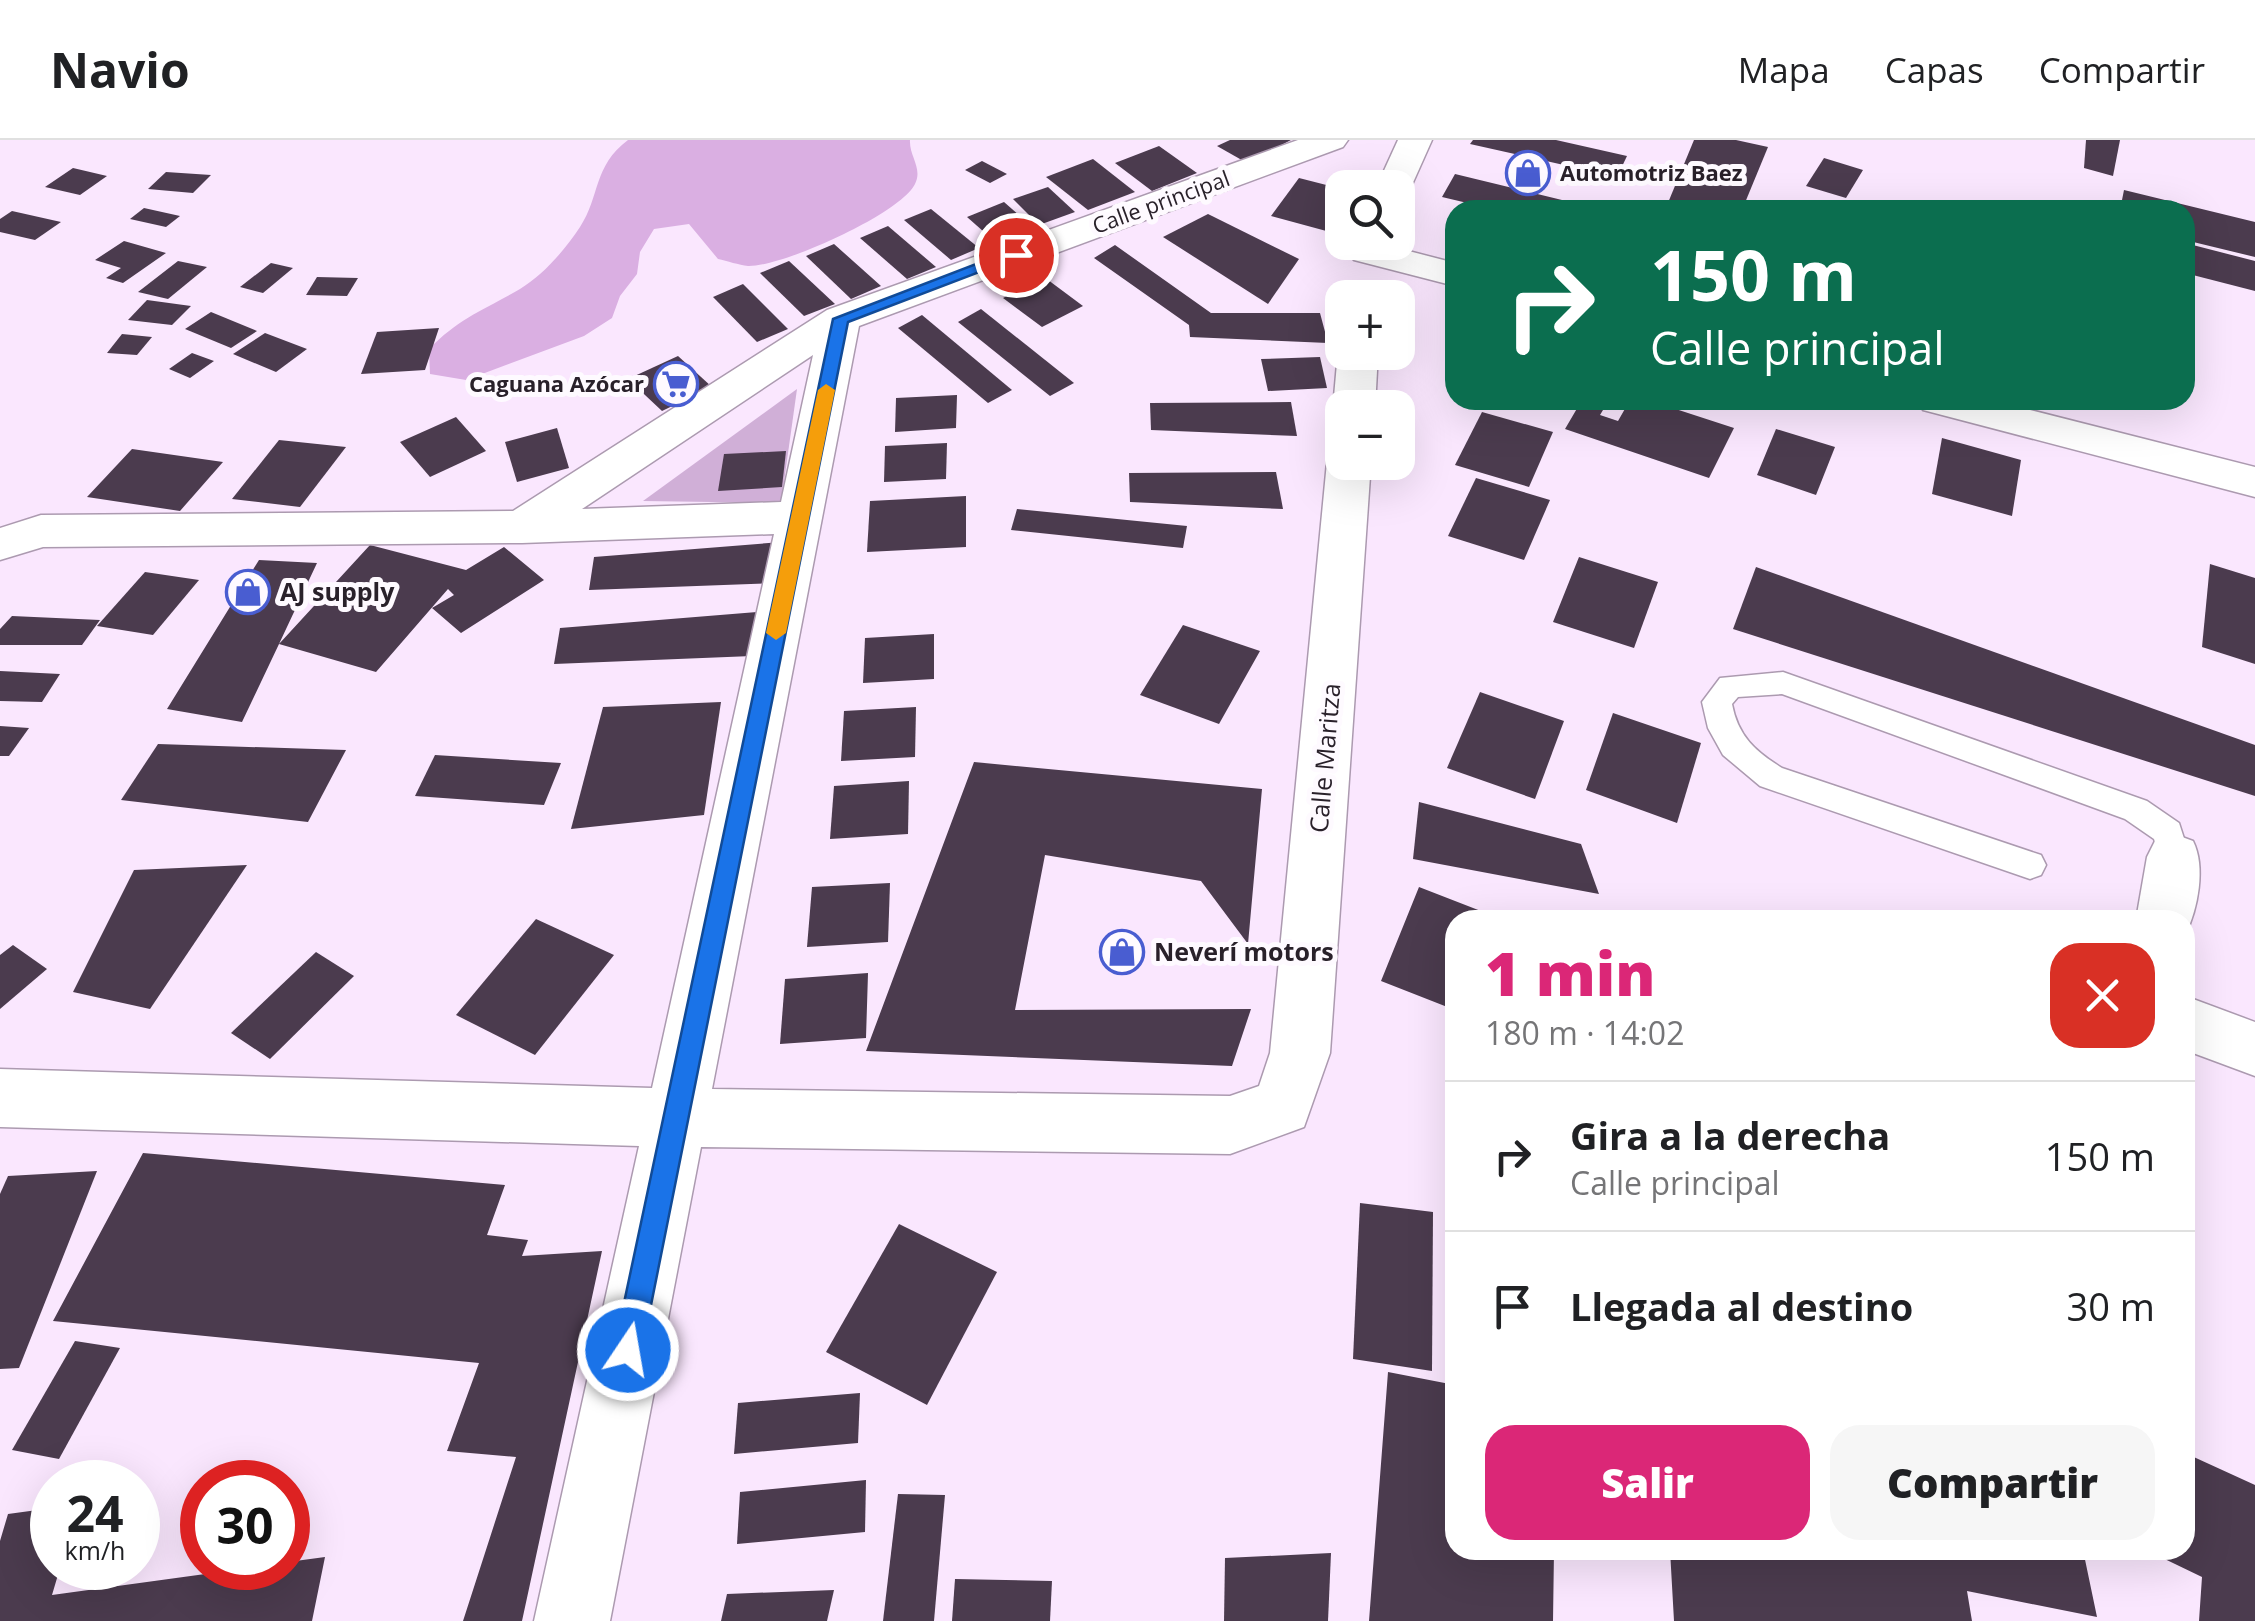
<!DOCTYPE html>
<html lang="es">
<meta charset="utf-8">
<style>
body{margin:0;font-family:"Open Sans",sans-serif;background:#f6f6f6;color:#202124;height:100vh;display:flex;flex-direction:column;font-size:38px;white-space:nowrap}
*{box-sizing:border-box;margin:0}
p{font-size:32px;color:#757577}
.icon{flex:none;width:55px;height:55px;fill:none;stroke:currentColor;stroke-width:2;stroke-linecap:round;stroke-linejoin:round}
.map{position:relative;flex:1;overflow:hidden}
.details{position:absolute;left:1445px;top:770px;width:750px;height:650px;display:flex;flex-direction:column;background:#fff;border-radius:30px;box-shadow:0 10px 40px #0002}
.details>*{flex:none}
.banner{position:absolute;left:1445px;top:60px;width:750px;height:210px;border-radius:30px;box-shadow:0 10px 40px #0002;background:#0b6e4f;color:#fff;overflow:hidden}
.controls{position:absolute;left:1325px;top:30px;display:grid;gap:20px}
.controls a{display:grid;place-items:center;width:90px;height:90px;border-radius:20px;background:#fff;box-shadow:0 10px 40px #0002;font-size:50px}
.speed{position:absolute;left:30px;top:1320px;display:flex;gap:20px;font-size:50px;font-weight:700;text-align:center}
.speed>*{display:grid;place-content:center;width:130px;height:130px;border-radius:50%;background:#fff;box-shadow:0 10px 40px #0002;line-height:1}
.speed small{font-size:25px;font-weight:400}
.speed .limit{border:15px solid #d22;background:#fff;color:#111}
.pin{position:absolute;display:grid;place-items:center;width:85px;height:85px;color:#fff;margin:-42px;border:5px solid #fff;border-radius:50%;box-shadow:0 2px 10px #0007}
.me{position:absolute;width:110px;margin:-55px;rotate:12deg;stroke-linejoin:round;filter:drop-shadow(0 0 8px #0008)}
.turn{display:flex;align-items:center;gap:35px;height:210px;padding:0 40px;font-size:45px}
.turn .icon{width:130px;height:130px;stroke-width:2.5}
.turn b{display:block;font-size:70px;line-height:85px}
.round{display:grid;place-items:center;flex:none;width:105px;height:105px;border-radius:30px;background:#f6f6f6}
.headline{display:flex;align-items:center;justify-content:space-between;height:170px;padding:0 40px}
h1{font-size:60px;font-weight:800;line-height:75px;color:#db2777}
.primary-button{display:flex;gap:20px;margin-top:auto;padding:20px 40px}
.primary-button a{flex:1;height:115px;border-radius:30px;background:#db2777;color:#fff;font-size:40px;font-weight:800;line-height:115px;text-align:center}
.primary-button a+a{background:#f6f6f6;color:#202124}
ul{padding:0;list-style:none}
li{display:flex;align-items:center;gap:30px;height:150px;padding:0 40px;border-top:2px solid #e0e0e0}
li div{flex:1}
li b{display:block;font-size:38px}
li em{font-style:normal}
header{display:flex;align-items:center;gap:60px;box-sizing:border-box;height:140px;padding:0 50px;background:#fff;border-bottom:2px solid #e0e0e0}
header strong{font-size:48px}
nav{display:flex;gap:55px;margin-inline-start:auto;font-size:35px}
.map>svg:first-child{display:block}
.green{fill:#d0afd7}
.forest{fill:#daafe2}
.building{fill:#4b3b4e}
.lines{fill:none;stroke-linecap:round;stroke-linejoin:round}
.service-casing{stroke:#ac9ab0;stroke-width:3}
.minor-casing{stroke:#ac9ab0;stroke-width:3}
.service{fill:#fff;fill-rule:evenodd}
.minor{fill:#fff;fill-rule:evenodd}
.route{fill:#1a73e8;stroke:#114b97;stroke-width:2.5}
.slow{fill:#f59e0b}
.labels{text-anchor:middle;stroke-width:10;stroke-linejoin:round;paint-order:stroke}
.far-poi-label{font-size:22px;font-weight:bold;fill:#29212a;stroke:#fefaff;text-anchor:start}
.far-street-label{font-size:22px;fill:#29212a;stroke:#fefaff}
.poi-label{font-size:25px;font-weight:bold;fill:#29212a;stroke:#fefaff;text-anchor:start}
.street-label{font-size:25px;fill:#29212a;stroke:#fefaff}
</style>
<header>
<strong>Navio</strong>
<nav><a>Mapa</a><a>Capas</a><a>Compartir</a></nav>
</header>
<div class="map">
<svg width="2255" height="1481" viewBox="0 0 2255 1481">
<rect width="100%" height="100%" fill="#fae7fe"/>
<path class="green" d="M797,249l-16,114 -138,-2z"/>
<path class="forest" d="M628,0h282c-1,16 13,28 5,44 -15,30 -133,83 -167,82 -9,-1 -21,-5 -30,-7l-29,-35 -35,5 -14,23 -3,22 -17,22 -8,22 -28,18 -118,44 -36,-6 -1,-25c30,-31 55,-39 91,-60 23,-14 45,-39 60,-62 20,-30 13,-61 48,-87z"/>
<g class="building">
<path d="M1230,0h61l-44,23 -30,-17z"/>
<path d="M1473,0h83l71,16 -10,21 -147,-33z"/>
<path d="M1694,0h42l32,7 -26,63h-77z"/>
<path d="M2086,0h34l-7,36 -29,-8z"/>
<path d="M1159,6l38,27 -45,18 -37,-28z"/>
<path d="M1824,18l39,12 -17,28 -40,-12z"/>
<path d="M1093,19l42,33 -47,18 -42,-33z"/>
<path d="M982,21l25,13 -17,9 -25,-13z"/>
<path d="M73,28l34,8 -27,19 -35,-8z"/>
<path d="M166,32l45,3 -18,18 -45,-4z"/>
<path d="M1455,34l144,35v1h-102l-55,-13z"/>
<path d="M1299,38l43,11v24l-12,19 -59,-16z"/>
<path d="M1048,47l27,25 -36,13 -26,-26z"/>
<path d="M2124,50l131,32v35l-70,-17v-30h-65z"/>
<path d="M1004,62l25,22 -37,15 -25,-22z"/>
<path d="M144,68l36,8 -14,11 -36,-8z"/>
<path d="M931,69l48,39 -28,12 -47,-40z"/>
<path d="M12,71l49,11 -26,18 -35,-8v-13z"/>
<path d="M1208,74l91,45 -31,45 -105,-67z"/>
<path d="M888,86l48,41 -29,12 -47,-41z"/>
<path d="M124,101l42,12 -43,30 -17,-5 15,-10 -26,-8z"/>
<path d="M2185,103l70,18v30l-70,-18z"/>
<path d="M834,104l47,42 -30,13 -45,-43z"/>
<path d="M1115,105l96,68h109l8,30 -138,-6 -1,-12 -95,-67z"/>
<path d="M178,121l29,6 -39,32 -30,-7z"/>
<path d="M789,121l46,43 -31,12 -44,-43z"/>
<path d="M271,123l22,5 -30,25 -23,-6z"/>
<path d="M317,137l41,1 -11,18 -41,-1z"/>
<path d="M1044,137l39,29 -41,21 -39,-29z"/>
<path d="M743,144l45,45 -31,13 -44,-45z"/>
<path d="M147,160l44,6 -19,19 -44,-5z"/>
<path d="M981,169l93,74 -24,13 -92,-74z"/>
<path d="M211,172l46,19 -26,17 -46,-19z"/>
<path d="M922,175l90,75 -24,13 -90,-75z"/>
<path d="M439,188l-14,42 -64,4 16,-42z"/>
<path d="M265,193l42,16 -31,23 -43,-18z"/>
<path d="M122,194l30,3 -15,18 -30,-2z"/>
<path d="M192,213l22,8 -24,17 -21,-9z"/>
<path d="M678,216l34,31 -50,24 -34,-32z"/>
<path d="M1320,217l7,31 -59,3 -7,-32z"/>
<path d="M957,255l-1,33 -61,4 1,-34z"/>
<path d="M1582,260h27l-9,15 18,6 12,-21h18l86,28 -25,50 -144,-49z"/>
<path d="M1291,262l6,34 -146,-6 -1,-27z"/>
<path d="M1482,272l71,20 -24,55 -74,-22z"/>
<path d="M456,277l30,34 -56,26 -30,-35z"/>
<path d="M557,288l12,40 -52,14 -12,-40z"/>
<path d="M1776,289l59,18 -19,48 -59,-20z"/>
<path d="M1942,298l79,22 -9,56 -80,-22z"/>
<path d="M279,300l67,7 -46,60 -68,-8z"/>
<path d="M947,303l-1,36 -62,3 1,-36z"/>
<path d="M132,309l91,13 -43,49 -93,-14z"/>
<path d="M786,311l-4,36 -64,4 6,-37z"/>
<path d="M1276,332l7,37 -153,-7 -1,-29z"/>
<path d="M1476,338l74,22 -26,60 -76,-24z"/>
<path d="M966,356v51l-99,5 3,-51z"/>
<path d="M1017,369l170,17 -4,22 -172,-18z"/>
<path d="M782,402l-4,41 -189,7 5,-33z"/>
<path d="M370,405l96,25 38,-23 40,33 -83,53 -29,-25 22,-13 -6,-6 -72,83 -97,-28 -37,78 -75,-13 92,-149 58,3 -38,81z"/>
<path d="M1579,417l79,25 -24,66 -81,-26z"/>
<path d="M2210,424l45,14v86l-53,-17z"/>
<path d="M1756,427l499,178v51l-522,-167z"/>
<path d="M145,432l54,8 -46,55 -56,-9z"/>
<path d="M757,472l-5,44 -198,8 6,-36z"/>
<path d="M12,476l88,4 -18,25h-82v-16z"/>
<path d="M1183,485l77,26 -41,73 -79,-29z"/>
<path d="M934,494v45l-71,4 2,-45z"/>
<path d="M0,531l60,3 -18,28 -42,-1z"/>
<path d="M1480,552l84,29 -29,78 -88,-31z"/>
<path d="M721,562l-17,113 -133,14 32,-122z"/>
<path d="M916,567l-1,50 -74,4 3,-50z"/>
<path d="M1613,573l88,30 -24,80 -91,-33z"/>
<path d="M0,586l29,2 -20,28h-9z"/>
<path d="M158,604l188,6 -38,72 -187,-22z"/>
<path d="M435,615l126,8 -17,42 -129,-9z"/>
<path d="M974,622l288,27 -14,155 -47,-63 -156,-26 -30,155 236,-1 -19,57 -366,-15z"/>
<path d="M909,641l-1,53 -78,5 4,-53z"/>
<path d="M1419,662l162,42 18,50 -186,-35z"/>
<path d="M247,725l-97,144 -77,-17 61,-122z"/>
<path d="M890,743l-2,59 -81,5 5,-60z"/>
<path d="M1419,747l85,33h-49v90l-74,-29z"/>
<path d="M536,779l78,36 -79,100 -79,-40z"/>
<path d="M13,805l34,24 -47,40v-54z"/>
<path d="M316,812l38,24 -84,83 -39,-26z"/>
<path d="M868,833l-2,65 -86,6 5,-65z"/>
<path d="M143,1013l362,32 -18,50 41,5 -6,16 80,-5 -80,370h-59l53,-164 -69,-6 32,-88 -426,-42z"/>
<path d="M97,1031l-78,197 -19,1v-175l8,-18z"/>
<path d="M1360,1063l73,9 -1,159 -79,-12z"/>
<path d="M899,1084l98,48 -70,133 -101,-53z"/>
<path d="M1447,1089l8,1v80l-3,1z"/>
<path d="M75,1201l45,7 -61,111 -47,-9z"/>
<path d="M1388,1232l67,13v165h99l-1,71h-184z"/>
<path d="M860,1253l-2,50 -124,11 4,-51z"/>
<path d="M2185,1313l70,32v136h-56l3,-44 -56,-27h39z"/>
<path d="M866,1340l-1,52 -128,12 3,-52z"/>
<path d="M898,1354l47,1 -11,126h-51z"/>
<path d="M52,1368v60h8l-8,27 197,-27h39v-6l37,-5 -13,64h-312v-80l8,-27z"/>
<path d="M1670,1410h413l14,67 -130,-26 5,30h-298z"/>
<path d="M1331,1413l-3,68h-104l1,-63z"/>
<path d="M955,1439l97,2 -2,40h-98z"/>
<path d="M834,1450l-7,31h-106l6,-27z"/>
</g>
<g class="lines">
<defs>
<path id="service" d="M1783,532l364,129 32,22 11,34 -5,10 -11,3 -11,-3 -9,-28 -29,-20 -343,-125 -44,3 -6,7c6,32 23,47 50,64l259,87 5,10 -5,10 -11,4 -270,-93 -37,-31 -15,-27 -6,-26 18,-24z"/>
<g id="minor">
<path d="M1298,0h50l-5,7 -484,179 -147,763 518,7 29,-10 11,-33 57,-591 7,-10 8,-3v13h29l-41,591 -26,74 -74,27 -529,-7 -91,474h-76l105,-475 -639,-19v-58l652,19 122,-554 -252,9 -479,4 -43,13v-32l41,-13 472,-4 314,-201zM813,215l-32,147 -199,7z"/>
<path d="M1398,0h34l-25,56 -9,2v-10h-22z"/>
<path d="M1374,102l81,21v23l-101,-26 -6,-8 6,-8z"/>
<path d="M1342,205v7h36l-3,56h-33v11l-9,-11 5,-56z"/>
<path d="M1917,260h74l264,67v30l-332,-87z"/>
<path d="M2174,694l19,7c13,26 5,68 -8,94v-15h-49l11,-63 8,-16z"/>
<path d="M2185,856l70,26v54l-70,-26z"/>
</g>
</defs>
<use href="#service" class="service-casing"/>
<use href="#minor" class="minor-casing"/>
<use href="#service" class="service"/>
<use href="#minor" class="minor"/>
</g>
<path class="route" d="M1010,111l14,4 -176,67 -206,1028 -4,10 -10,4 -10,-4 -4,-10 219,-1031z"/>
<path class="slow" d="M826,244l9,6 -49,243 -10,7 -10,-7 52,-243z"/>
<defs>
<symbol id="shop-ring" viewBox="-11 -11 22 22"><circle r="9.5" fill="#fefaff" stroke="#495dd1" stroke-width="1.5"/><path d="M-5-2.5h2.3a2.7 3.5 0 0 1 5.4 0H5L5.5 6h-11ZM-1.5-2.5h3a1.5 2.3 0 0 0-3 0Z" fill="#495dd1"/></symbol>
<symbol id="supermarket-ring" viewBox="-11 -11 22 22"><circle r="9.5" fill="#fefaff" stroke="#495dd1" stroke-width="1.5"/><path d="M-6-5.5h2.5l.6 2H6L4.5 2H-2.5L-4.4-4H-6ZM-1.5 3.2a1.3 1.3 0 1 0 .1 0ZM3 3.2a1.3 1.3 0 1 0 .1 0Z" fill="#495dd1"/></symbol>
</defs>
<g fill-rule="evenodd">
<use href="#shop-ring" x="1503" y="8" width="50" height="50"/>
<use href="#supermarket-ring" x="651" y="219" width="50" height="50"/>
<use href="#shop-ring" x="223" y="427" width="50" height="50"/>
<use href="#shop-ring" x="1097" y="787" width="50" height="50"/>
</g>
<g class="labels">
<g class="far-poi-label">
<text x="1560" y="41">Automotriz Baez</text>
<text x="644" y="252" text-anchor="end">Caguana Azócar</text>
</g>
<g class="far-street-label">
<text transform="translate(1161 62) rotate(-20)" y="8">Calle principal</text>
</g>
<g class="poi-label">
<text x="280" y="461">AJ supply</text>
<text x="1154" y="821">Neverí motors</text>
</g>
<g class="street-label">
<text transform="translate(1325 618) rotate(-85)" y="9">Calle Maritza</text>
</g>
</g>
</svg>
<div class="controls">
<a><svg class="icon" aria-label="search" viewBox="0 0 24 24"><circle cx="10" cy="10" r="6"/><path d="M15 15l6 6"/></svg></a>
<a>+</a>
<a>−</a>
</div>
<div class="speed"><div>24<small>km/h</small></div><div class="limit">30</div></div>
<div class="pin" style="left:1016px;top:115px;background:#d93025"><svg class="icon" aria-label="arrive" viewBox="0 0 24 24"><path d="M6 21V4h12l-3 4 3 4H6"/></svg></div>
<svg class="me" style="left:628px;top:1210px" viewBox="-20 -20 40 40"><circle r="17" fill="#1a73e8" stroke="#fff" stroke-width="3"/><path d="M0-11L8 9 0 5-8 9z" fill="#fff"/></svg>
<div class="banner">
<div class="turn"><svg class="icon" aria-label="right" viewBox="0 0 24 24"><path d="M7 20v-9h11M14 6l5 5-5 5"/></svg><div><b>150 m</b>Calle principal</div></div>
</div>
<section class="details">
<div class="headline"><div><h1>1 min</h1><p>180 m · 14:02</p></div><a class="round" style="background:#d93025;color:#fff"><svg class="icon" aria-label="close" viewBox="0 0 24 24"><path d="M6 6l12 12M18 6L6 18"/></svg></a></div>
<ul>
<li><svg class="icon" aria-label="right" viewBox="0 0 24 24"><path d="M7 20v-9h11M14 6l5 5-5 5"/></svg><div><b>Gira a la derecha</b><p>Calle principal</p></div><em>150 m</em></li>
<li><svg class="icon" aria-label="arrive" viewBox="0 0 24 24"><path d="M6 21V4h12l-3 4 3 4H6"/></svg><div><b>Llegada al destino</b></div><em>30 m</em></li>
</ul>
<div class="primary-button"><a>Salir</a><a>Compartir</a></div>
</section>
</div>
